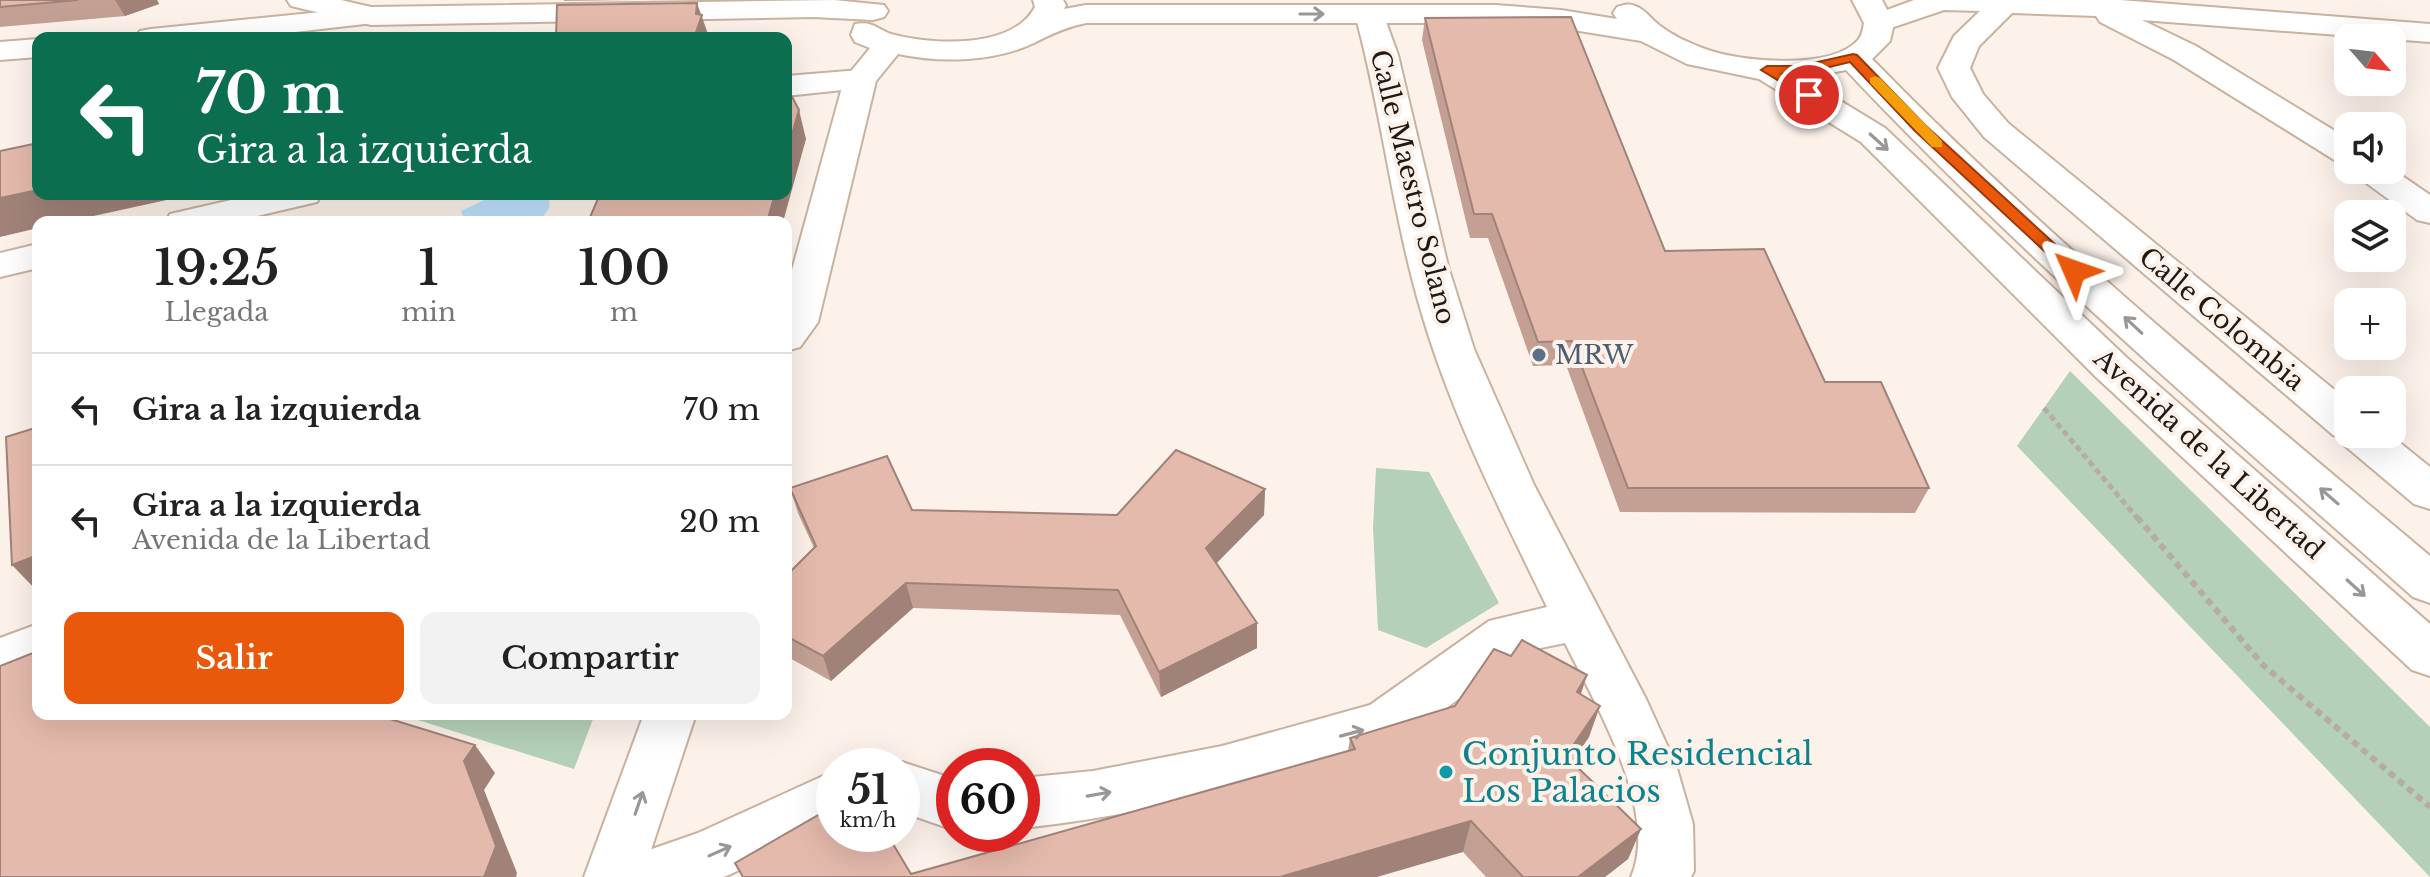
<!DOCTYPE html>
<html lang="es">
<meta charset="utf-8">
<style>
body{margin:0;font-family:"Libre Baskerville",serif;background:#f2f2f2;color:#222;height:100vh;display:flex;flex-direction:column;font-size:30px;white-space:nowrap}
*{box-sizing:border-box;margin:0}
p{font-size:26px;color:#767676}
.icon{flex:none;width:44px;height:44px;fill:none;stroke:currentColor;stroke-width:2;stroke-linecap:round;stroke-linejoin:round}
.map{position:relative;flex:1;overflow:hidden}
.details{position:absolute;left:32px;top:216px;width:760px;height:504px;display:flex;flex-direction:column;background:#fff;border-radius:16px;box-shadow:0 8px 32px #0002}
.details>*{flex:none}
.banner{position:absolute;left:32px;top:32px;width:760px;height:168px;border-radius:16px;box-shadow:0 8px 32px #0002;background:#0b6e4f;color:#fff;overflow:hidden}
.needle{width:52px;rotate:118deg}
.tools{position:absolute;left:2334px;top:24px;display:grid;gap:16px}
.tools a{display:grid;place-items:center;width:72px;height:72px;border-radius:16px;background:#fff;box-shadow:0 8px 32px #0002;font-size:40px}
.speed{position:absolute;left:816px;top:748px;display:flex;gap:16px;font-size:40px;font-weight:700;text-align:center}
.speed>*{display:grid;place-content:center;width:104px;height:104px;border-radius:50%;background:#fff;box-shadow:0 8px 32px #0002;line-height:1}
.speed small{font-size:20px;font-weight:400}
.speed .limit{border:12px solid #d22;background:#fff;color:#111}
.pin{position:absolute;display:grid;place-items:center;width:68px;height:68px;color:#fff;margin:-34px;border:4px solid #fff;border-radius:50%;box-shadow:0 2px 8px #0007}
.me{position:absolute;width:88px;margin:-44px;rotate:313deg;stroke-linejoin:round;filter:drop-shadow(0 0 6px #0008)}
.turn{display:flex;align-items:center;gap:28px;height:168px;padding:0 32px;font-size:36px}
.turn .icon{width:104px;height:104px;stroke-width:2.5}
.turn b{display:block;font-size:56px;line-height:68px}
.eta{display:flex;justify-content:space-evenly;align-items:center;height:136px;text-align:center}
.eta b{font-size:48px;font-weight:600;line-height:56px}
.button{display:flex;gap:16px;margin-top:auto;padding:16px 32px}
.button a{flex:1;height:92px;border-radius:16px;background:#ea580c;color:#fff;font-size:32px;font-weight:600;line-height:92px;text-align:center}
.button a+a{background:#f2f2f2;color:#222}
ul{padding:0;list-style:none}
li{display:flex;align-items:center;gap:24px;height:112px;padding:0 32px;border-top:2px solid #e0e0e0}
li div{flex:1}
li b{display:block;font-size:30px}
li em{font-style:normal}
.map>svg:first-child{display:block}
.green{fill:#b4d0b8}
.water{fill:#bee1fc}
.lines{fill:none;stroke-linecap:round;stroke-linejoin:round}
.minor-casing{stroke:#c9b29e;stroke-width:4}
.major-casing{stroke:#c9b29e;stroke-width:4}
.path-far1{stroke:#b6aca5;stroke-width:5;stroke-dasharray:6 4;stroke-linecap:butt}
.path{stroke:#b6aca5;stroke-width:6;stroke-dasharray:7 5;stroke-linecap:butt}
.minor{fill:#fff;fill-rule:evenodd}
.major{fill:#fff;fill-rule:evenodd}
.wall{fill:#c4a094}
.shaded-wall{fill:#a08278}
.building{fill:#e4baac;stroke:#a08278;stroke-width:2}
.oneway{stroke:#9b9794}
.route{fill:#ea580c;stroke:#983908;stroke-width:2}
.slow{fill:#f59e0b}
.service-dot{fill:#5c6f8a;stroke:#fcf2ea;stroke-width:3}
.culture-dot{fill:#0f9aa8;stroke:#fcf2ea;stroke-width:3}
.labels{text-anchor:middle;stroke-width:8;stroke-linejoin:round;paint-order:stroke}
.street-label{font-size:26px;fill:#211811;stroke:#fcf2ea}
.service-label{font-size:26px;fill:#4e5e75;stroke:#fcf2ea;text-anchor:start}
.near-culture-label{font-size:32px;fill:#0d838f;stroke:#fcf2ea;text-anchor:start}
</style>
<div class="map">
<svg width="2430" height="877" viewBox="0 0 2430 877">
<rect width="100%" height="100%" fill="#fcf2ea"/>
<g class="green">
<path d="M2070,371l360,356v150l-413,-431z"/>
<path d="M1376,468l53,4 70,131 -73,45 -48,-18 -5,-102z"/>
<path d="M399,714h196l-21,55z"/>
</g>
<path class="water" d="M497,194h53l-1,14 -9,14h-80l3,-5 -2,-6z"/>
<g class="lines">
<defs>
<g id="minor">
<path d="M1914,0h206l310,24v18l-288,-22 54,26 152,93v25l-12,-3 -162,-101 -74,-38 -4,-6 -84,-3 -33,33 -9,22 13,26 25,29 340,278v33h41l41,33v42l-16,-5 -70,-59 -4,-8 -7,-2 -349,-298 -32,-40 -14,-29 16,-32 26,-25 -36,-1 -65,22 -11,-3 -4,-6 4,-6z"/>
<path d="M1370,5l11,3 17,47 50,211 26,83 60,136 112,214 30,66 17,59 1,47 -3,6h-60c29,-66 -37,-175 -66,-234l-44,9 -117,88 -19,7c-120,35 -238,68 -363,81v-50l71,-7 129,-25 148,-41 119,-84 58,-14c-47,-97 -96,-193 -126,-296 -29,-98 -39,-199 -66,-297l4,-6z"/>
<path d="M371,7l11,3 4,6 -4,6 -139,16h-108l5,-7 11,-2z"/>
<path d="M38,39v18l-38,3v-18z"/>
<path d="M860,70l11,3 5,7 -5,7 -85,9v-20z"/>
<path d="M2392,169l38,26v28l-13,-3 -59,-43 -6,-7z"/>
<path d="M257,194h65l-5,8 -86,20h-66l5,-8z"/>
<path d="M38,244v24l-38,9v-24z"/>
<path d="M902,762l52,17v51l-52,-18v-46h-10z"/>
<path d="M834,771v52l-103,51 -8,3h-105l8,-19 72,-25z"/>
</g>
<g id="major">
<path d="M287,0h54l30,7 463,-7 50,5 4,6 -4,6 -11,3 -60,-3 -442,8 -80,-19z"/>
<path d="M1033,0h30l3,5 -2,4 22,-4h409l66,5 56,9 -4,-6 4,-6c7,-2 12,-4 18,-1 10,3 16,13 24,19 14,11 32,19 49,25 34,12 124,20 150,-10 4,-4 5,-11 6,-17l-12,-23h30l12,23 -4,18 -18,18c174,179 368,337 558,497v47l-17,-6c-193,-171 -390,-339 -567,-527l-43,8 82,50 241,229 304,267v52l-18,-6 -316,-293 -235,-235 -102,-63 -72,-15 -46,-23 -80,-13 -66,-5h-409c-20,4 -35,11 -52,20 -40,19 -94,20 -136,11l-22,27 -58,241 -18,25 -14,4v-59l58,-212 26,-32 -15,-6 -4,-7 4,-11c19,-4 23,7 40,11 40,10 118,14 140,-28z"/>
<path d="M38,624v42l-38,14v-42z"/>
<path d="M644,714h52l-54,163h-58z"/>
</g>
</defs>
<use href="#minor" class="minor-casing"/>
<use href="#major" class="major-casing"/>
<path class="path-far1" d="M2044,408l94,111"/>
<path class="path" d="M2137,517l126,148 167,142"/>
<use href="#minor" class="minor"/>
<use href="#major" class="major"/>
</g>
<g class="wall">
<path d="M0,0h157l2,4 -34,12 -125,11z"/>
<path d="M564,0h72l-72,1z"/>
<path d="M1425,18l240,233 160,131 104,106 -14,25 -295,-1 -54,-147 -33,1 -45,-128h-18l-48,-198z"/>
<path d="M790,488l122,22 205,5 148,-26 -1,26 -48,48 41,85 -96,49 -41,-82 -207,-7 -82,73 -45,-25v-80l28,-28 -16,-35z"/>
<path d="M1511,656l76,19 -6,19 8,43 -17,25 69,67 -13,30 -23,18h-119l-23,-25 -552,22 437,-123 2,-13 105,-32z"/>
</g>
<g class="shaded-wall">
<path d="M115,0h42l2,4 -34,12z"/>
<path d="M697,3l11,31 -2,4h-12z"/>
<path d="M799,110l7,29 -23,83h-16l8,-28h11v-39z"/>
<path d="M38,190v4h156l-128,28h-28v6l-38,9v-39z"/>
<path d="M1265,489l-1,26 -58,59v-26z"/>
<path d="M38,555v37l-26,-27z"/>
<path d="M906,583l7,25 -82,73 -8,-25z"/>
<path d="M1257,623v25l-96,49 -2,-25z"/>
<path d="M1587,675l-11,32 1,-15z"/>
<path d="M1600,706l-11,31 -34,51 11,-32z"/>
<path d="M475,745l20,28 -11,17 33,83 -1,4h-32l-20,-116z"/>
<path d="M1471,821l-8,31 -86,25h-97z"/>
<path d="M1641,829l-13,30 -23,18h-27z"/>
</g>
<g class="building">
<path d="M0,0h78l-78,7z"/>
<path d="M697,3l-1,11 6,1 -8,23h-138l1,-33z"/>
<path d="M1571,17l94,234 99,-2 61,133h56l48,106h-301l-56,-147 -34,1 -46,-128h-18l-49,-196z"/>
<path d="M786,89l3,2 10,19 -13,45z"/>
<path d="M38,143v47l-38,8v-47z"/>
<path d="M600,194h175l-8,28h-179z"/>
<path d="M38,427v128l-26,10 -6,-128z"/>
<path d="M1176,450l89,39 -59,59 51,75 -98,49 -41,-82 -212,-7 -83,73 -37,-20v-60l30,-30 -26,-58 97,-32 25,54 205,5z"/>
<path d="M1522,640l65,35 -10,17 23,14 -34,50 75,73 -63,48h-55l-52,-56 -191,56h-537l-8,-14 99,-57v28h53l24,40 444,-125 -5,-11 105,-32 39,-57 17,7z"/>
<path d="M38,651v63h336l101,31 -11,16 32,85 -12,31h-484v-211z"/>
</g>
<defs><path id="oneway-shaft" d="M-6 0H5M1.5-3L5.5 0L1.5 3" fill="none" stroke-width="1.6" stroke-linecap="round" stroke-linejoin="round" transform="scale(2)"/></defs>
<g class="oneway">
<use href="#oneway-shaft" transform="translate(1312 14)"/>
<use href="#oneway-shaft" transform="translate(1879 142) rotate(42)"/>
<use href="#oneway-shaft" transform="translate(2133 325) rotate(-137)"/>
<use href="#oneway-shaft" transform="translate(2329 496) rotate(-139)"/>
<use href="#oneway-shaft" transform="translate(2356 588) rotate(42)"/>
<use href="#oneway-shaft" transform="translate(1352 733) rotate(-15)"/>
<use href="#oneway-shaft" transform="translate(1099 794) rotate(-10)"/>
<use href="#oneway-shaft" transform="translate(639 803) rotate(-71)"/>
<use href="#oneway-shaft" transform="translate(720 851) rotate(-24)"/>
</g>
<path class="route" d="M1853,54l4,1 68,70 155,142v7h-11l-154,-143 -65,-69 -50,12h-17l30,18v6l-4,1 -48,-29 6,-4h33z"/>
<path class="slow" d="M1875,76l5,2 62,63v6h-10l-62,-64v-5z"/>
<circle class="service-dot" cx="1539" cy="355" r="8"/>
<circle class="culture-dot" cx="1446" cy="772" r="8"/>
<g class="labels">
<g class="street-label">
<text transform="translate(1413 187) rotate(76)" y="9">Calle Maestro Solano</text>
<text transform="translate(2222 319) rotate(40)" y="9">Calle Colombia</text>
<text transform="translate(2209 454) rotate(42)" y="9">Avenida de la Libertad</text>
</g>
<g class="service-label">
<text x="1555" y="364">MRW</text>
</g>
<g class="near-culture-label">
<text x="1462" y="765">Conjunto Residencial<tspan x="1462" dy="37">Los Palacios</tspan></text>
</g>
</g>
</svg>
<div class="tools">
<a><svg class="needle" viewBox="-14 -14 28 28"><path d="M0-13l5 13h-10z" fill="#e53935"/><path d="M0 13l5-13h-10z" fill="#767676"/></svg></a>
<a><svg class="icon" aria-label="sound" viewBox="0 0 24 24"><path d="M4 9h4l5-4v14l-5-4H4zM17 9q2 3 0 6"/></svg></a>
<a><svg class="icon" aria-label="layers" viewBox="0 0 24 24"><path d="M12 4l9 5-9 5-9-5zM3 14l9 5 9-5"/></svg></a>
<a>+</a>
<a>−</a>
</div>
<div class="speed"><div>51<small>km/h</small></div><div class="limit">60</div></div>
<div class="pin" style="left:1809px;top:95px;background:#d93025"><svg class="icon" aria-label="arrive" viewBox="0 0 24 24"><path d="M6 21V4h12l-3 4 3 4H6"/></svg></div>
<svg class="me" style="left:2074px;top:271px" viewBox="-20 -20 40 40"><path d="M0-17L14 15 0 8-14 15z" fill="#ea580c" stroke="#fff" stroke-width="4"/></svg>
<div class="banner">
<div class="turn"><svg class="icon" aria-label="left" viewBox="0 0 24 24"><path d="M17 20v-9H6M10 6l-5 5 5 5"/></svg><div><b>70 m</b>Gira a la izquierda</div></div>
</div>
<section class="details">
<div class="eta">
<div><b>19:25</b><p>Llegada</p></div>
<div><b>1</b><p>min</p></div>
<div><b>100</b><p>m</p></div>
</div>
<ul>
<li><svg class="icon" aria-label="left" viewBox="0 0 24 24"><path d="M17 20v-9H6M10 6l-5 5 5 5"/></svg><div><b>Gira a la izquierda</b></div><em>70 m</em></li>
<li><svg class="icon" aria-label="left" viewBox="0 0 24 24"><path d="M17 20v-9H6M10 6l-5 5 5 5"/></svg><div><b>Gira a la izquierda</b><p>Avenida de la Libertad</p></div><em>20 m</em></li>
</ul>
<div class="button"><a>Salir</a><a>Compartir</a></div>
</section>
</div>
